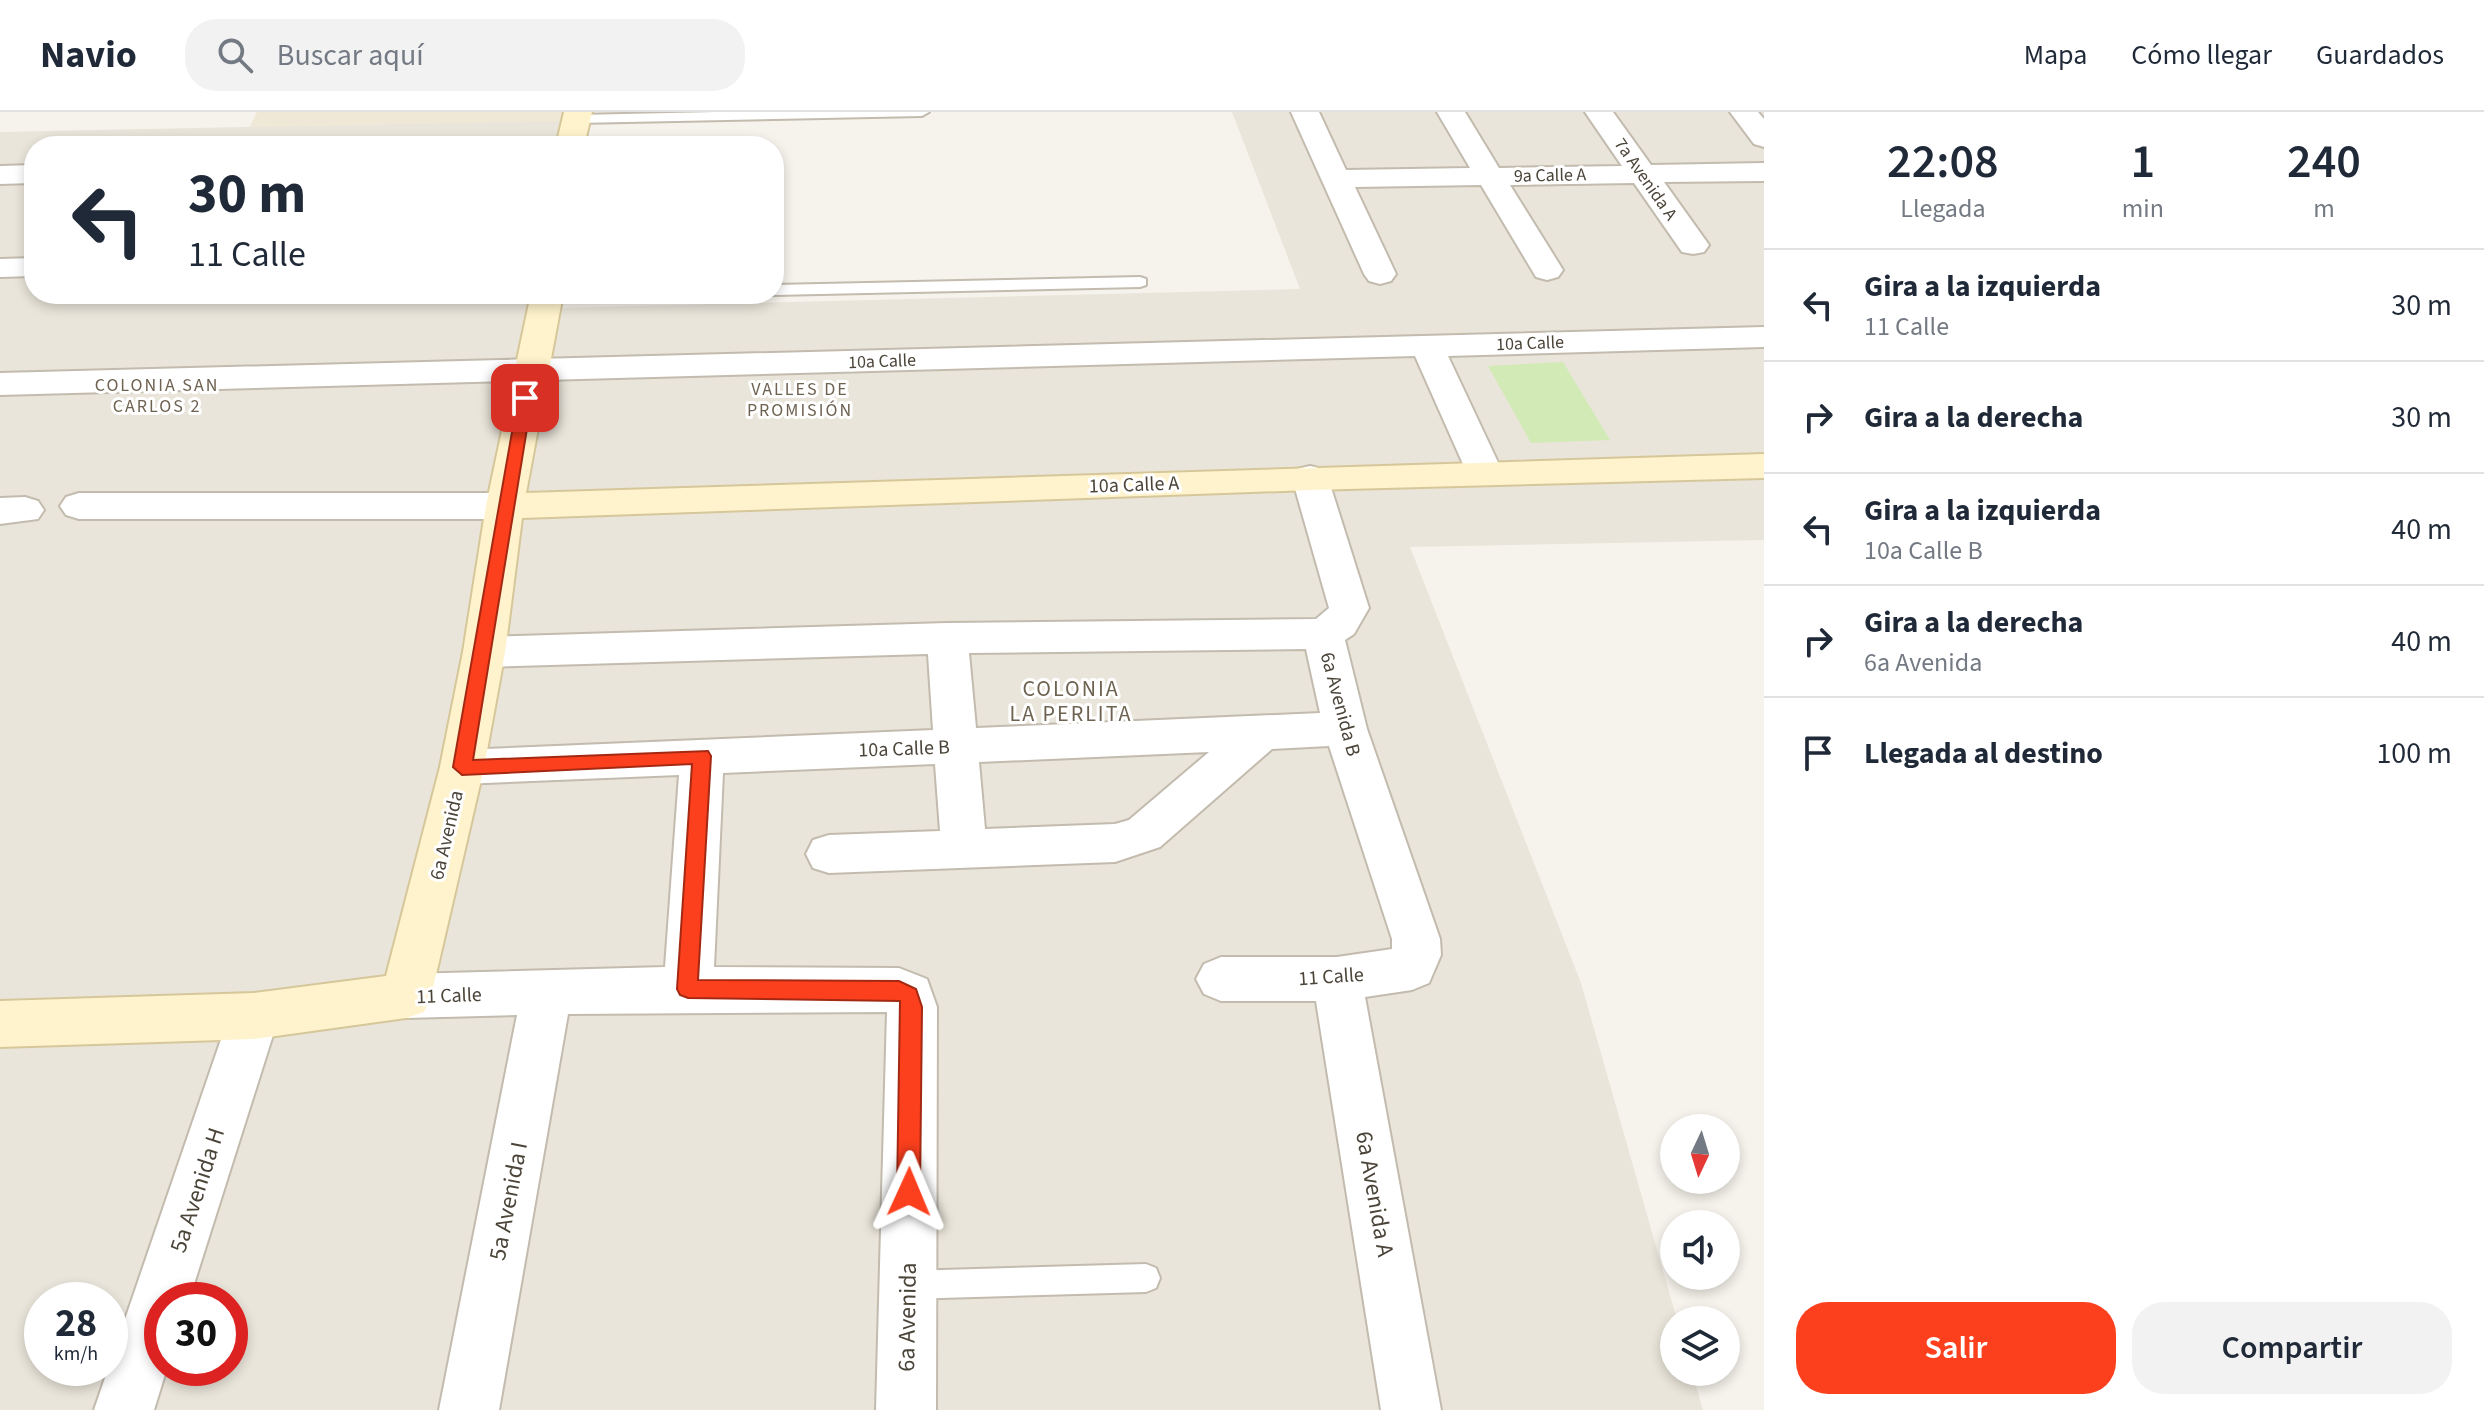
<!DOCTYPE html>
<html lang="es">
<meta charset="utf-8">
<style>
body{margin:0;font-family:"Source Sans 3",sans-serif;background:#f2f2f3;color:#1f2937;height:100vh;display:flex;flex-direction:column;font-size:30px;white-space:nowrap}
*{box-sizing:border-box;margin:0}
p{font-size:26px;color:#747a83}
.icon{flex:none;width:44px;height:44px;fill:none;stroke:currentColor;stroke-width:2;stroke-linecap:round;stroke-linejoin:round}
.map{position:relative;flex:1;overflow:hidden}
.side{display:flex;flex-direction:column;background:#fff;width:720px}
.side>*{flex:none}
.hud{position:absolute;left:24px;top:24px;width:760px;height:168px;border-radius:32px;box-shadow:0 4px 12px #0003;background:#fff;color:#1f2937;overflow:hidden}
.needle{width:52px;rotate:184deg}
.controls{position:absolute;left:1660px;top:1002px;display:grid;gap:16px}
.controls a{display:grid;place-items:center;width:80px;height:80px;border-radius:50%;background:#fff;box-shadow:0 4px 12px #0003;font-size:40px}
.speed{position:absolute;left:24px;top:1170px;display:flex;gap:16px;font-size:40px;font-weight:700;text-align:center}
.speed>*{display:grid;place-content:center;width:104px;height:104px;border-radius:50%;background:#fff;box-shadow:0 4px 12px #0003;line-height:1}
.speed small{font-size:20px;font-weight:400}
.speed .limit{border:12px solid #d22;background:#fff;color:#111}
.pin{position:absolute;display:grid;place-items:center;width:68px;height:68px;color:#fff;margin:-34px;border-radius:16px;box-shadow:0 4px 12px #0006}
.me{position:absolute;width:88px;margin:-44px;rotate:1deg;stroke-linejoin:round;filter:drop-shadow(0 0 6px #0008)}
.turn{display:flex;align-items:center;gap:28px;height:168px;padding:0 32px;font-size:36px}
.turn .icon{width:104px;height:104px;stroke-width:2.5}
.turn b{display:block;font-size:56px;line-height:68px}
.eta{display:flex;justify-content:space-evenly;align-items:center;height:136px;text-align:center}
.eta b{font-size:48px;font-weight:600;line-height:56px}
.action{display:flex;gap:16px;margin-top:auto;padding:16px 32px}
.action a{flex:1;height:92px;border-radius:32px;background:#fc3f1d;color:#fff;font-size:32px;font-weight:600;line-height:92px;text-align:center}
.action a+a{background:#f2f2f3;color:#1f2937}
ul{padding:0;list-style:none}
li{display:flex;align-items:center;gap:24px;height:112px;padding:0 32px;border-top:2px solid #e0e1e3}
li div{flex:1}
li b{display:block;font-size:30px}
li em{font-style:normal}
header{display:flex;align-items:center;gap:48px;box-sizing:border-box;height:112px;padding:0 40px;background:#fff;border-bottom:2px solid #e0e1e3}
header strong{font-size:38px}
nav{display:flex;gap:44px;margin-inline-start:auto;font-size:28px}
.search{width:560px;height:72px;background:#f2f2f3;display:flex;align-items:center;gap:20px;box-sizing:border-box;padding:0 28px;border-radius:32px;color:#747a83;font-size:30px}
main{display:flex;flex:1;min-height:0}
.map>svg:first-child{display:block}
.residential{fill:#eae5da;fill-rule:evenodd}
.education{fill:#efe8d6}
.green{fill:#d2eab5}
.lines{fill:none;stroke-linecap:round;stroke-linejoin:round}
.lane-casing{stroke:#c2bbae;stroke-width:4}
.street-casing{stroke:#c2bbae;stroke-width:4}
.secondary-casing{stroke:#d6c79b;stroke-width:4}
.lane{fill:#fff;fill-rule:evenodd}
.street{fill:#fff;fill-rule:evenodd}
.secondary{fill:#fff3cd;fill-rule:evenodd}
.route{fill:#fc3f1d;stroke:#a42913;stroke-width:2}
.labels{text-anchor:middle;stroke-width:6;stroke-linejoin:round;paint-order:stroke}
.far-street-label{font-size:18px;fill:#4b4439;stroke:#fff}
.far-neighbourhood-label{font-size:18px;letter-spacing:2px;fill:#6e6250;stroke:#fff}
.street-label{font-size:20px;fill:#4b4439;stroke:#fff}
.neighbourhood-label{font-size:22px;letter-spacing:2px;fill:#6e6250;stroke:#fff}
.near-street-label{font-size:24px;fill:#4b4439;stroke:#fff}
</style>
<header>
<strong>Navio</strong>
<div class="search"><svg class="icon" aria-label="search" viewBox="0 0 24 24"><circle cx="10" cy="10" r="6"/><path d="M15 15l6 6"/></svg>Buscar aquí</div>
<nav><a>Mapa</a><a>Cómo llegar</a><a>Guardados</a></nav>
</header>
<main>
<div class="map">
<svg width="1764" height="1298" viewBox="0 0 1764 1298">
<rect width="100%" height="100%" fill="#f6f3ec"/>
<path class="residential" d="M1232,0h532v428l-354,7 171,436 96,337h-3v52h18l11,38h-1703v-1278l580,-12 -5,26h-541v148h513l13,14 740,-19zM42,1188h68v68h-68zM162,1188h68v68h-68z"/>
<path class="education" d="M257,0h308l-2,9 -313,6z"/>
<path class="green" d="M1563,250l47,78 -79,3 -43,-77z"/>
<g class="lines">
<defs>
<g id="lane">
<path d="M716,0h213l-7,4 -345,7 -7,-4 7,-4z"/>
<path d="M1140,165l6,2v6l-6,2 -366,8 -3,-1h3v-9z"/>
<path d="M541,182h86l-8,5 -72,3 -6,-2z"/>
<path d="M1146,1152l10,4 4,10 -4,10 -10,4 -239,7 -10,-4 -4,-10 4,-10 10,-4z"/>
</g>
<g id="street">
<path d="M1291,0h28l27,58 124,-2 -33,-56h28l34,56 123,-2 -37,-54h28l38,53 113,-2v18l-100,1 45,63 -5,7 -11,2 -11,-2 -48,-69 -124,2 53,85 -5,7 -11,3 -11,-3 -55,-92 -126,2 41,87 -5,7 -11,3 -11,-3 -5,-7z"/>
<path d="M1730,0h28l6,7v28l-10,-3z"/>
<path d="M34,53v18l-34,1v-18z"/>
<path d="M34,146v18l-34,1v-18z"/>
<path d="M1764,215v20l-316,9 55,117 -5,9 -13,3 -13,-3 -5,-9 -52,-117 -1415,39v-22z"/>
<path d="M1310,354l13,3 5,9 41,130 -15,26 -9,6 22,89 73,210 1,16 -12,28 -17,7 -47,7 76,413h-60l-65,-409h-95l-17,-7 -8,-15 8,-15 17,-7h116l55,-8v-10l-63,-193 -57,3 -112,98 -45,15 -286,11 -16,-5 -7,-14 7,-14 16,-5 111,-4 -5,-67 -212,9 -9,194 185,1 28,11 10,28 -1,403h-60l11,-398 -319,2 -69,396h-60l78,-395 -111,3 -18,-6 -7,-16 7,-16 18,-6 259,-7 14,-192 -217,9 -16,-5 -6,-12 6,-12 16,-5 471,-20 -5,-76 -444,13 -15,-4 -6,-11 6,-11 15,-4 463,-14 369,-4 13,-11 -37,-130 5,-9zM1306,537l14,64 -344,15 -7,-75zM1209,640l-80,68 -14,4 -130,5 -6,-67z"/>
<path d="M79,381h426l13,4 6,9 -6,9 -13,4h-426l-13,-4 -6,-9 6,-9z"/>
<path d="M25,385l13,4 6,9 -6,9 -38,5v-26z"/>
<path d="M254,881l18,7 7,16 -90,284h-27v68h5l-13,42h-60l135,-394 7,-16z"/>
</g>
<g id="secondary">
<path d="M564,0h28l-8,34h-28z"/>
<path d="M531,182h32l-37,199 1238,-39v24l-454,12 -788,28 -17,134 -21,115 -53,229 -7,16 -18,6 -152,21 -254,8v-46l254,-8 132,-17 54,-209 23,-115 23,-146z"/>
</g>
</defs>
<use href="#lane" class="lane-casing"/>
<use href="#street" class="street-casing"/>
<use href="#secondary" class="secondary-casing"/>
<use href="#lane" class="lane"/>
<use href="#street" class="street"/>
<use href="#secondary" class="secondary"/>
</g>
<path class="route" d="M525,281l7,5 -59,362 235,-9 3,5 -13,224 201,1 17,8 6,18 -2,185 -3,8 -8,3 -8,-3 -4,-8 3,-191 -212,-3 -8,-3 -3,-6 15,-225 -230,11 -9,-8 65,-369z"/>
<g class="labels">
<g class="far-street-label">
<text transform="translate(1550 63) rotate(-1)" y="6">9a Calle A</text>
<text transform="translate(1646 67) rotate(55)" y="6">7a Avenida A</text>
<text transform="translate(1530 231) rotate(-2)" y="6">10a Calle</text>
<text transform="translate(882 249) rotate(-2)" y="6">10a Calle</text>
</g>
<g class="far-neighbourhood-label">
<text x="157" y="279">COLONIA SAN<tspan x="157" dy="21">CARLOS 2</tspan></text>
<text x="800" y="283">VALLES DE<tspan x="800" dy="21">PROMISIÓN</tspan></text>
</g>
<g class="street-label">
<text transform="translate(1134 372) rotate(-2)" y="7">10a Calle A</text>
<text transform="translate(1341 592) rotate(75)" y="7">6a Avenida B</text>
<text transform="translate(904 636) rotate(-2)" y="7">10a Calle B</text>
<text transform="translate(446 723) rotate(-77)" y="7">6a Avenida</text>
<text transform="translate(1331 864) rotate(-4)" y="7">11 Calle</text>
<text transform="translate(449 883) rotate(-2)" y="7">11 Calle</text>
</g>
<g class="neighbourhood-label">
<text x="1071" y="584">COLONIA<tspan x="1071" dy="25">LA PERLITA</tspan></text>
</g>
<g class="near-street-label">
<text transform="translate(197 1078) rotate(-72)" y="8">5a Avenida H</text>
<text transform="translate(1375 1082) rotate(80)" y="8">6a Avenida A</text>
<text transform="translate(508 1089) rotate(-79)" y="8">5a Avenida I</text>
<text transform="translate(907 1205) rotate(-89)" y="8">6a Avenida</text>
</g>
</g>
</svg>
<div class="controls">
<a><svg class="needle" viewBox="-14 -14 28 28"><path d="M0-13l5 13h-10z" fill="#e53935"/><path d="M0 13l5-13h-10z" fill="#747a83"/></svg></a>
<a><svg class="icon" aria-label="sound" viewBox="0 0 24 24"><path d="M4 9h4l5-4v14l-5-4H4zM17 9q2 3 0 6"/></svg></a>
<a><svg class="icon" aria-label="layers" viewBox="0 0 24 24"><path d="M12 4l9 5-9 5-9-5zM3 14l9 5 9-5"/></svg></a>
</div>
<div class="speed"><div>28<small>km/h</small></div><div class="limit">30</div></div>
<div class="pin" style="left:525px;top:286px;background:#d93025"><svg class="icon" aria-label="arrive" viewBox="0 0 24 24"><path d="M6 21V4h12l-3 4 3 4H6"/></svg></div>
<svg class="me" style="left:909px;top:1080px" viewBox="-20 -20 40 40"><path d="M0-17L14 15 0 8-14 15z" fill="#fc3f1d" stroke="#fff" stroke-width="4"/></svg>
<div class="hud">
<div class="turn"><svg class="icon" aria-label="left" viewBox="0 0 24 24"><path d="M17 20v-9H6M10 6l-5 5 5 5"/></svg><div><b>30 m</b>11 Calle</div></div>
</div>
</div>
<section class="side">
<div class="eta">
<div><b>22:08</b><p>Llegada</p></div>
<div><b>1</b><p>min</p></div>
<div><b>240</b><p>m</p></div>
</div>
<ul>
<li><svg class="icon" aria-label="left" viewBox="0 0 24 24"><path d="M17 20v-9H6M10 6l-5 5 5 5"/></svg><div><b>Gira a la izquierda</b><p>11 Calle</p></div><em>30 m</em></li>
<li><svg class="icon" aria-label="right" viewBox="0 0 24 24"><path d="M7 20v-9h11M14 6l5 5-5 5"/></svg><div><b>Gira a la derecha</b></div><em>30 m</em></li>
<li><svg class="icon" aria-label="left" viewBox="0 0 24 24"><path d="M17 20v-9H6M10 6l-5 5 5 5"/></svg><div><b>Gira a la izquierda</b><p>10a Calle B</p></div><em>40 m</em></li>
<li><svg class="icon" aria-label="right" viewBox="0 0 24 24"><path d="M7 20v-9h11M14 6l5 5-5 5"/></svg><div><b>Gira a la derecha</b><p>6a Avenida</p></div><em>40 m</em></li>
<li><svg class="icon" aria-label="arrive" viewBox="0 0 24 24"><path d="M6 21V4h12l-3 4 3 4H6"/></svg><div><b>Llegada al destino</b></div><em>100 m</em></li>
</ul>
<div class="action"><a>Salir</a><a>Compartir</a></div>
</section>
</main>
